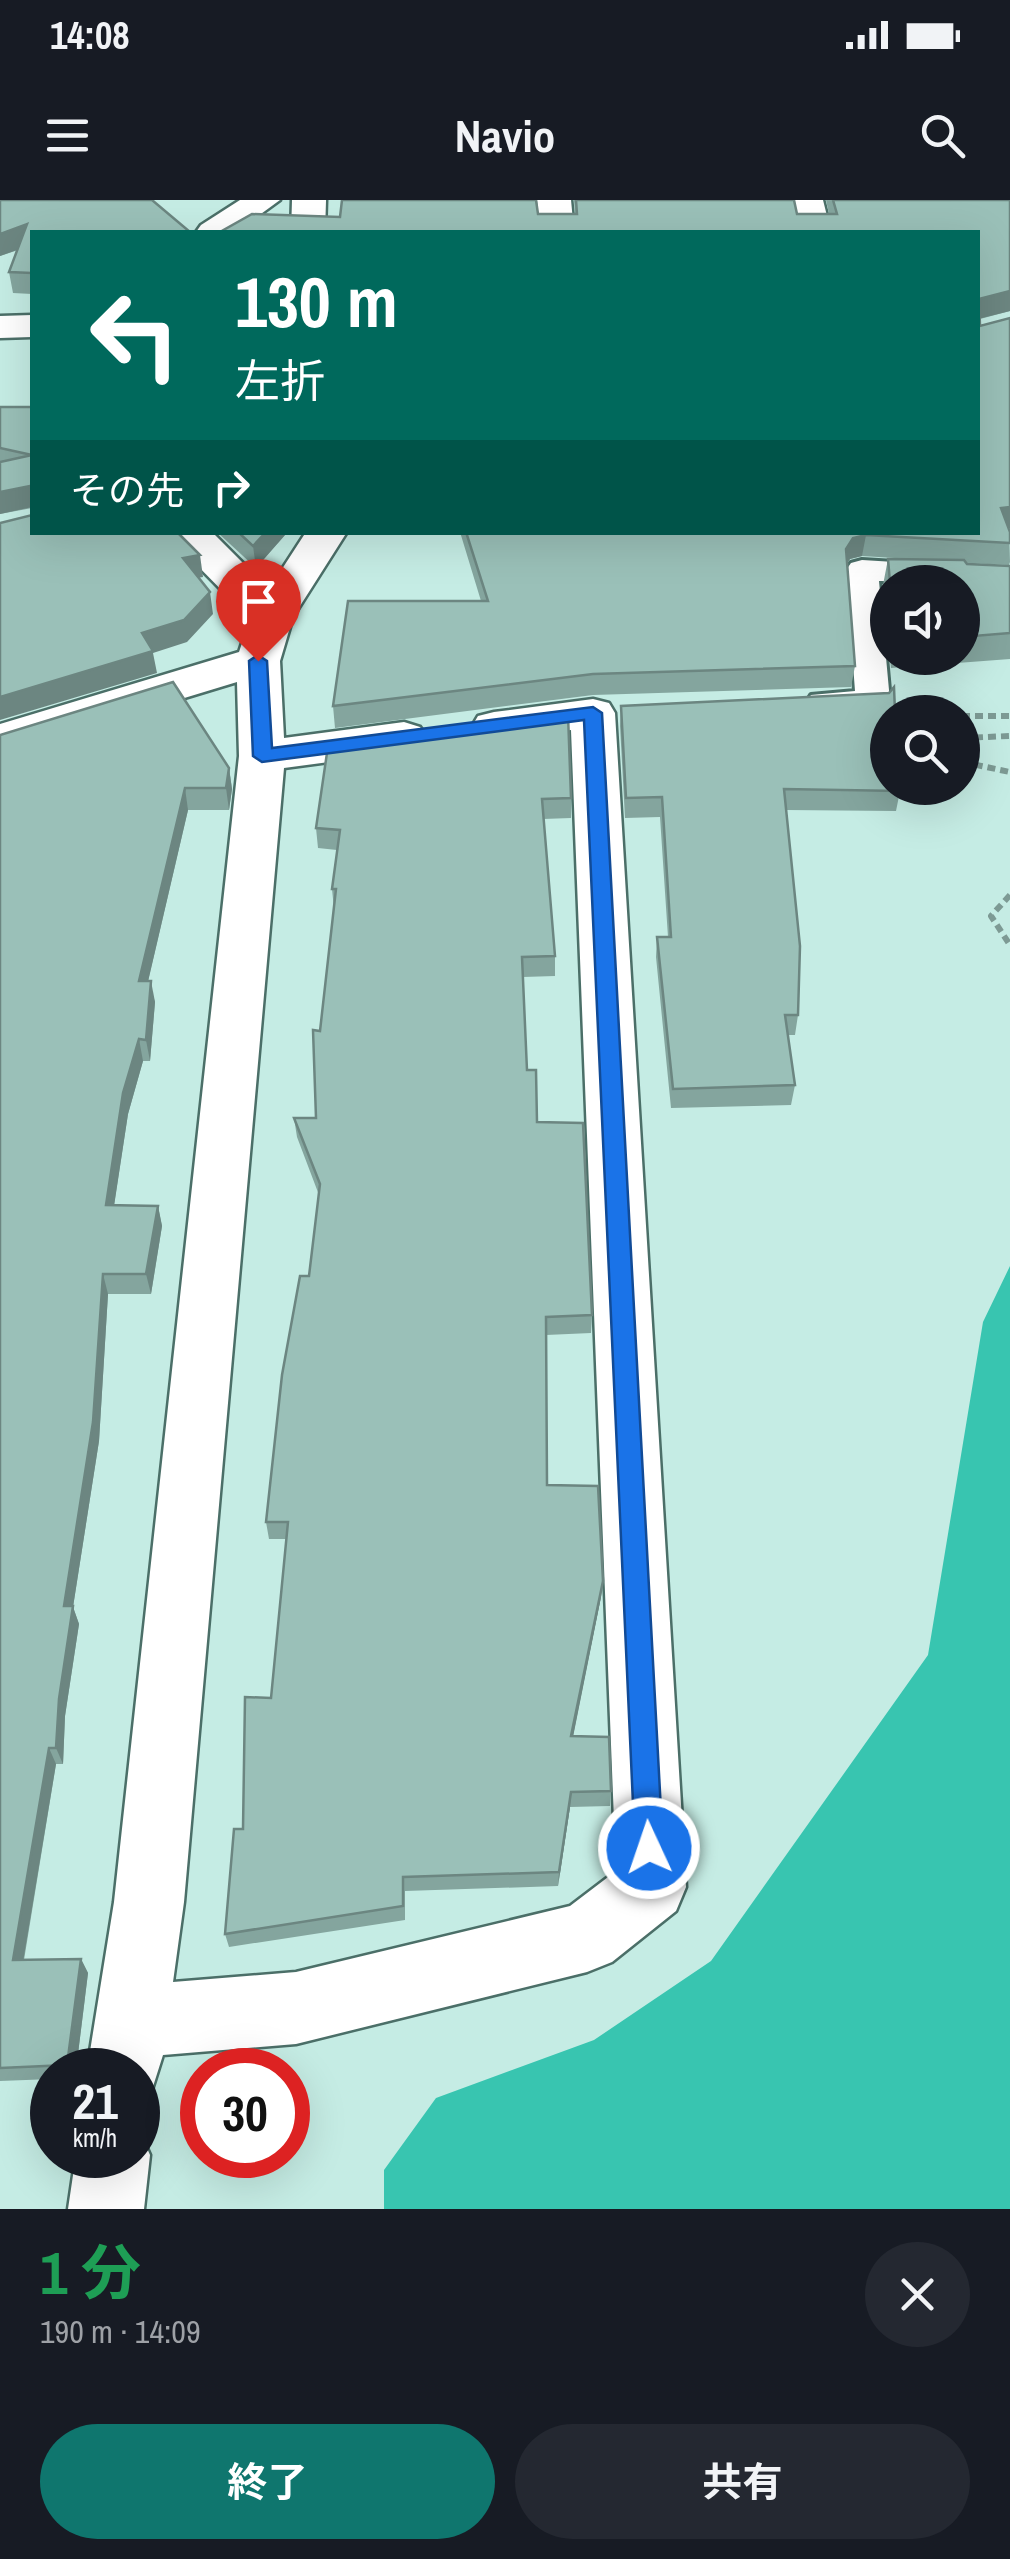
<!DOCTYPE html>
<html lang="ja">
<meta charset="utf-8">
<style>
body{margin:0;font-family:"Archivo Narrow","Noto Sans JP",sans-serif;background:#242831;color:#f1f3f6;height:100vh;display:flex;flex-direction:column;font-size:38px;white-space:nowrap}
*{box-sizing:border-box;margin:0}
p{font-size:32px;color:#9ea1a6}
.icon{flex:none;width:55px;height:55px;fill:none;stroke:currentColor;stroke-width:2;stroke-linecap:round;stroke-linejoin:round}
.map{position:relative;height:2009px;overflow:hidden}
.drawer{display:flex;flex-direction:column;background:#171b24;flex:1}
.drawer>*{flex:none}
.hud{position:absolute;left:30px;top:30px;width:950px;height:305px;border-radius:0px;box-shadow:0 10px 40px #0002;background:#00695c;color:#fff;overflow:hidden}
.tools{position:absolute;left:870px;top:365px;display:grid;gap:20px}
.tools a{display:grid;place-items:center;width:110px;height:110px;border-radius:50%;background:#171b24;box-shadow:0 10px 40px #0002;font-size:50px}
.speed{position:absolute;left:30px;top:1848px;display:flex;gap:20px;font-size:50px;font-weight:700;text-align:center}
.speed>*{display:grid;place-content:center;width:130px;height:130px;border-radius:50%;background:#171b24;box-shadow:0 10px 40px #0002;line-height:1}
.speed small{font-size:25px;font-weight:400}
.speed .limit{border:15px solid #d22;background:#fff;color:#111}
.pin{position:absolute;display:grid;place-items:center;width:85px;height:85px;color:#fff;margin:-102px -42px;border-radius:50% 50% 50% 0;rotate:-45deg;box-shadow:0 0 10px #0007}
.pin .icon{rotate:45deg}
.me{position:absolute;width:110px;margin:-55px;rotate:357deg;stroke-linejoin:round;filter:drop-shadow(0 0 8px #0008)}
.turn{display:flex;align-items:center;gap:35px;height:210px;padding:0 40px;font-size:45px}
.turn .icon{width:130px;height:130px;stroke-width:2.5}
.turn b{display:block;font-size:70px;line-height:85px}
.then{display:flex;align-items:center;height:95px;padding:0 40px;background:#0003;gap:20px;font-size:38px}
.round{display:grid;place-items:center;flex:none;width:105px;height:105px;border-radius:52px;background:#242831}
.overview{display:flex;align-items:center;justify-content:space-between;height:170px;padding:0 40px}
h1{font-size:60px;font-weight:700;line-height:75px;color:#1e9e55}
.cta{display:flex;gap:20px;margin-top:auto;padding:20px 40px}
.cta a{flex:1;height:115px;border-radius:60px;background:#0f766e;color:#fff;font-size:40px;font-weight:700;line-height:115px;text-align:center}
.cta a+a{background:#242831;color:#f1f3f6}
.status{display:flex;justify-content:space-between;align-items:center;height:70px;padding:0 50px;background:#171b24;direction:ltr}
.status svg{height:28px;fill:currentColor}
header{display:flex;justify-content:space-between;align-items:center;height:130px;padding:0 40px;background:#171b24;font-size:45px;font-weight:700}
.map>svg:first-child{display:block}
.forest{fill:#38c5b0}
.lines{fill:none;stroke-linecap:round;stroke-linejoin:round}
.service-casing{stroke:#4b6f68;stroke-width:6}
.minor-casing{stroke:#4b6f68;stroke-width:5}
.path{stroke:#7d9a94;stroke-width:6;stroke-dasharray:8 5;stroke-linecap:butt}
.service{fill:#fff;fill-rule:evenodd}
.minor{fill:#fff;fill-rule:evenodd}
.wall{fill:#84a59e}
.shaded-wall{fill:#6c8681}
.building{fill:#9ac0b8;stroke:#6c8681;stroke-width:2.5}
.route{fill:#1a73e8;stroke:#114b97;stroke-width:2.5}
</style>
<div class="status"><b>14:08</b><svg viewBox="0 0 49 12"><path d="M0 12V9h3v3zM5 12V6h3v6zM10 12V3h3v9zM15 12V0h3v12zM26 1h20v11H26zM47 4h2v5h-2z"/></svg></div>
<header><svg class="icon" aria-label="menu" viewBox="0 0 24 24"><path d="M4 6h16M4 12h16M4 18h16"/></svg>Navio<svg class="icon" aria-label="search" viewBox="0 0 24 24"><circle cx="10" cy="10" r="6"/><path d="M15 15l6 6"/></svg></header>
<div class="map">
<svg width="1010" height="2009" viewBox="0 0 1010 2009">
<rect width="100%" height="100%" fill="#c5ece4"/>
<path class="forest" d="M1010,1066v943h-626v-39l52,-72 158,-58 117,-79 217,-306 55,-333z"/>
<g class="lines">
<defs>
<path id="service" d="M862,360l148,9v20l-48,-3v-4l-83,-1 11,120 -5,8 -62,5 -12,-3 -5,-8 5,-8 44,-4 -9,-121 5,-7z"/>
<g id="minor">
<path d="M240,0h40l-44,32h-40l5,-7z"/>
<path d="M292,0h34l-1,32h-34z"/>
<path d="M537,0h34l3,32h-34z"/>
<path d="M789,0h34l8,32h-34z"/>
<path d="M32,115v22l-32,1v-22z"/>
<path d="M113,332h99l57,57 37,-57h41l-54,85 -13,44 4,77 120,-16 16,5 7,10 -7,10 -16,5 -120,16 -100,1134 -11,80 123,-10 274,-66 46,-35 -45,-1141 -77,10 -16,-4 -6,-10 6,-10 16,-4 99,-13 16,4 6,10 71,1174 -10,24 -64,51 -25,10 -291,72 -133,11 -13,41 -12,5v-31h-51l27,-168 125,-1146 -2,-74 -237,72v-30l239,-72 11,-33 -66,-67 -65,-11z"/>
<path d="M138,1928l12,27 -6,54h-76l8,-54h62z"/>
</g>
</defs>
<use href="#service" class="service-casing"/>
<use href="#minor" class="minor-casing"/>
<g class="path">
<path d="M962,516h48"/>
<path d="M962,538l48,-2"/>
<path d="M962,562l48,10"/>
<path d="M1010,695l-19,21 19,29"/>
</g>
<use href="#service" class="service"/>
<use href="#minor" class="minor"/>
</g>
<g class="wall">
<path d="M0,0l32,32v62l-19,-1 -4,-21 9,-22 -18,6z"/>
<path d="M574,0h220l3,14h32l-3,-14h184v111l-30,8v7l30,-8v210h-1l1,34 -1,3 -43,-2 44,3v93l-119,9 -1,-10h72v-76h-74v51l-5,-48 5,-26h23l-49,-3 -12,3 -3,5 8,102 -4,21 -258,8 -258,33 -2,-22 148,-105 -21,-69h518l-638,-315 235,-3z"/>
<path d="M0,207h32v105v-4l-32,6z"/>
<path d="M217,332h68v3l-29,33z"/>
<path d="M621,506l279,85 -4,20 -110,-1 12,205 -3,20h-7l7,50 -4,20 -120,3 -15,-151 1,-20h11l-8,-120 -35,1 -5,-92z"/>
<path d="M0,535l229,33 3,21 -3,21h-41l-40,171 7,21 -5,59h-7l-15,53 -14,91 44,1 4,20 -11,68h-43l-9,147 -26,166 6,17 -14,92 -2,48h-7l-32,196 57,-1 7,14 -12,97h-24v9l-52,2z"/>
<path d="M328,546l243,52v20l-28,1 12,137v20l-32,1 4,93 10,52 55,193 -1,18 -45,2 1,150 54,112 -28,139 38,55 -1,15 -40,1 -12,79 -153,5v29l-176,27 -4,-13 18,-105 28,-131 15,-159h-17l-3,-17 43,-246 10,-81 -22,-58 -3,-19h22l4,-87 14,-122 -2,-20 5,-39 -19,-2 -2,-20z"/>
</g>
<g class="shaded-wall">
<path d="M27,24l4,21 -31,11v-22z"/>
<path d="M1010,91v20l-32,8 1,-20z"/>
<path d="M30,286l2,21 -32,7v-22z"/>
<path d="M1010,307v21l-13,2 4,-22z"/>
<path d="M266,332h19v3l-29,33 -3,-22z"/>
<path d="M866,335l-4,21 -12,3 -8,11 4,-21 7,-11z"/>
<path d="M200,355l3,22 -17,3 -3,-22z"/>
<path d="M210,392l3,22 -26,28 -34,11 4,20 -157,47v-23l142,-64z"/>
<path d="M229,568l3,21 -3,21 -3,-22z"/>
<path d="M185,588l3,22 -45,193 -4,-22z"/>
<path d="M151,781l4,21 -5,59 -4,-21z"/>
<path d="M139,839l4,22 -15,53 -17,112 -5,-21 17,-112z"/>
<path d="M158,1006l4,20 -11,68 -5,-20z"/>
<path d="M103,1074l5,20 -9,147 -26,166 6,17 -14,92 -2,48 -7,-16 8,-142z"/>
<path d="M603,1381l-2,16 -31,155 1,-16z"/>
<path d="M49,1548l7,16 -35,210 -8,-14z"/>
<path d="M571,1592l-1,15 -12,79 1,-14z"/>
<path d="M81,1759l7,14 -12,97h-6l-3,-5z"/>
</g>
<g class="building">
<path d="M0,0h152l38,32h-158v41l-23,-1 18,-48 -27,10z"/>
<path d="M342,0h194l2,14h39l-1,-14h218l3,14h40l-4,-14h177v91l-31,8 1,27 30,-8v189l-9,1 9,24v11l-144,-8 -13,3 -7,11 9,117 -262,8 -260,32 15,-105h140l-22,-69h512v-300h-758l32,-18 88,3z"/>
<path d="M0,207h32v100l-2,-21 -30,6v-30l32,-7 -32,-7z"/>
<path d="M32,315v17h139l8,2 21,21 -17,3 27,34 -26,28 -42,13 11,18 -153,46v-174z"/>
<path d="M238,332h28l-13,14z"/>
<path d="M888,359l76,1 3,4 43,2v67l-48,4v-55h-72z"/>
<path d="M173,482l56,86 -3,20h-41l-46,193h12l-5,59 -7,-1 -16,54 -17,112 52,1 -12,68h-43l-10,148 -29,184h9l-14,93 -3,49h-7l-36,212 68,-1 -14,106 -67,3v-1333z"/>
<path d="M894,487l1,25h-7v76h12v3l-116,-2 16,157 -2,69h-13l10,70 -122,4 -16,-152h14l-9,-140 -36,1 -5,-92 268,-13z"/>
<path d="M568,514l3,84 -29,1 13,157 -33,1 5,113h9l1,52 46,1 9,192 -46,2 1,168 51,1 5,95 -32,155 38,1 2,54 -40,1 -12,80 -156,5v29l-178,28 9,-105h9l2,-132 26,1 17,-176h-22l16,-147 18,-99h9l11,-92 -26,-66h22l-3,-88 7,1 16,-142h-4l8,-59 -24,-2 12,-82z"/>
</g>
<path class="route" d="M258,455l9,6 5,87 321,-41 9,6 61,1135 -4,9 -10,4 -10,-4 -4,-9 -51,-1128 -322,42 -9,-6 -4,-95z"/>
</svg>
<div class="tools">
<a><svg class="icon" aria-label="sound" viewBox="0 0 24 24"><path d="M4 9h4l5-4v14l-5-4H4zM17 9q2 3 0 6"/></svg></a>
<a><svg class="icon" aria-label="search" viewBox="0 0 24 24"><circle cx="10" cy="10" r="6"/><path d="M15 15l6 6"/></svg></a>
</div>
<div class="speed"><div>21<small>km/h</small></div><div class="limit">30</div></div>
<div class="pin" style="left:258px;top:461px;background:#d93025"><svg class="icon" aria-label="arrive" viewBox="0 0 24 24"><path d="M6 21V4h12l-3 4 3 4H6"/></svg></div>
<svg class="me" style="left:649px;top:1648px" viewBox="-20 -20 40 40"><circle r="17" fill="#1a73e8" stroke="#fff" stroke-width="3"/><path d="M0-11L8 9 0 5-8 9z" fill="#fff"/></svg>
<div class="hud">
<div class="turn"><svg class="icon" aria-label="left" viewBox="0 0 24 24"><path d="M17 20v-9H6M10 6l-5 5 5 5"/></svg><div><b>130 m</b>左折</div></div>
<div class="then">その先<svg class="icon" aria-label="right" viewBox="0 0 24 24"><path d="M7 20v-9h11M14 6l5 5-5 5"/></svg></div>
</div>
</div>
<section class="drawer">
<div class="overview"><div><h1>1 分</h1><p>190 m · 14:09</p></div><a class="round"><svg class="icon" aria-label="close" viewBox="0 0 24 24"><path d="M6 6l12 12M18 6L6 18"/></svg></a></div>
<div class="cta"><a>終了</a><a>共有</a></div>
</section>
